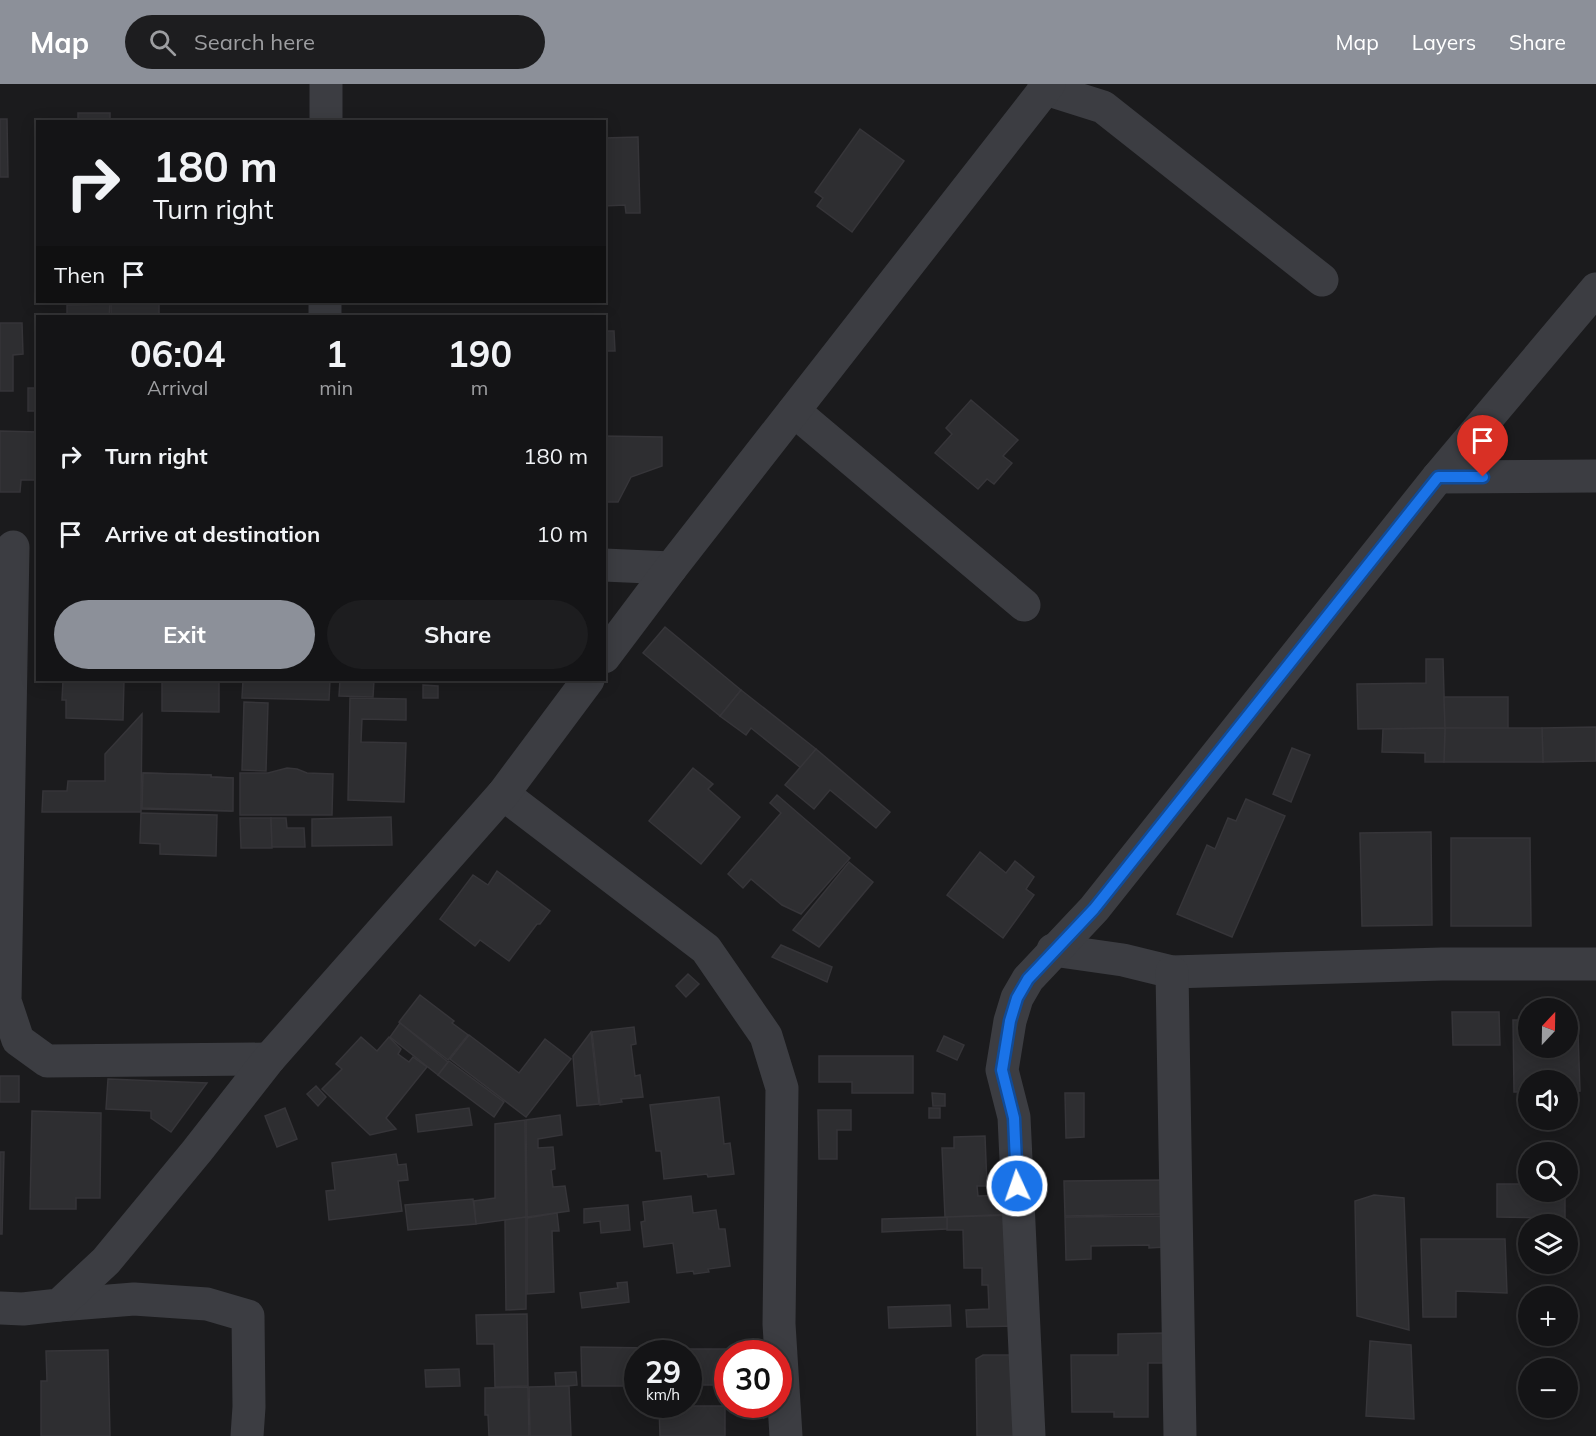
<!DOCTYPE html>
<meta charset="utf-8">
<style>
body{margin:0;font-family:Mulish,sans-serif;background:#1d1d1f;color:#f1f3f6;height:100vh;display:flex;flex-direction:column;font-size:22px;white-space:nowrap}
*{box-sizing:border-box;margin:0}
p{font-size:20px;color:#9d9ea1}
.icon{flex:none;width:33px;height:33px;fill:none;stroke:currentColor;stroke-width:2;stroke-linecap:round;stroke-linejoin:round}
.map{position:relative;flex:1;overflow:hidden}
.details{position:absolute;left:36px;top:231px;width:570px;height:366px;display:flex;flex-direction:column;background:#141416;border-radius:0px;box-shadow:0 3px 15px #0003,0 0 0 2px #333335}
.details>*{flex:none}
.top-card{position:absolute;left:36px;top:36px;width:570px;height:183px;border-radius:0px;box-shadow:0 3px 15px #0003,0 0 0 2px #333335;background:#141416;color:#f1f3f6;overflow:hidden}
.needle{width:39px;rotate:22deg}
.buttons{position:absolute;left:1518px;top:914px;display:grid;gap:12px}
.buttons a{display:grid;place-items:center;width:60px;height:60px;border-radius:50%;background:#141416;box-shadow:0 3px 15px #0003,0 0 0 2px #333335;font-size:30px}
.speed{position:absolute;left:624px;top:1256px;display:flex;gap:12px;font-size:30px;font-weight:700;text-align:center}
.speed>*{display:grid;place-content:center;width:78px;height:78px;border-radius:50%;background:#141416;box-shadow:0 3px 15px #0003,0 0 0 2px #333335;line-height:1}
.speed small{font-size:15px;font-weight:400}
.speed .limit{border:9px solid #d22;background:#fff;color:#111}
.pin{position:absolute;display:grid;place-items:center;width:51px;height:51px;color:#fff;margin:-62px -26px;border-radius:50% 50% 50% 0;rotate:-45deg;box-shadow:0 0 6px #0007}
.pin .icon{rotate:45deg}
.me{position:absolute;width:66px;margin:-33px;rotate:357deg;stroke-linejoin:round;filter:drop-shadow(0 0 4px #0008)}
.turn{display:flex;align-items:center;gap:21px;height:126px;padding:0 18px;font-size:27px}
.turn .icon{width:78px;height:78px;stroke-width:2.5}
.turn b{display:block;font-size:42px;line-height:51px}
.then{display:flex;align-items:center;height:57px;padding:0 18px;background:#0003;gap:12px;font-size:22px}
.eta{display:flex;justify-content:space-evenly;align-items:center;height:102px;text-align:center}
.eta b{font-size:36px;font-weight:700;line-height:42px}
.action{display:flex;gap:12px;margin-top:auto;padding:12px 18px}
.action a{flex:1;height:69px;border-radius:36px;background:#8c9099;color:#fff;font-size:24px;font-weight:700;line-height:69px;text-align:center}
.action a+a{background:#1d1d1f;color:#f1f3f6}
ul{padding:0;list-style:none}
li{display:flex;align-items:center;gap:18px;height:78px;padding:0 18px}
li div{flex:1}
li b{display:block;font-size:22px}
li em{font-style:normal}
header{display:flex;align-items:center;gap:36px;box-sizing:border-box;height:84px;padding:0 30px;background:#8c9099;color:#fff}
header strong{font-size:28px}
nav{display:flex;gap:33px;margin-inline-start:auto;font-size:21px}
.search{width:420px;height:54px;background:#1d1d1f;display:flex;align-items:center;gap:15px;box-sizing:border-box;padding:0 21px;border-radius:33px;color:#9d9ea1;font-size:22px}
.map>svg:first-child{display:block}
.building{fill:#2e2e31;stroke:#363539;stroke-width:1.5}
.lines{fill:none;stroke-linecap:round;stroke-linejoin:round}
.minor{stroke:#3c3d42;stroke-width:33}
.route-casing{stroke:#114b97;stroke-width:15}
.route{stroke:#1a73e8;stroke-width:10}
</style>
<header>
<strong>Map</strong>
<div class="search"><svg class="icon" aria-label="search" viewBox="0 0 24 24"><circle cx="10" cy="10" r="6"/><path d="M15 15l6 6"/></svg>Search here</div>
<nav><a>Map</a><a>Layers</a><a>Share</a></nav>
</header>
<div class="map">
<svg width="1596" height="1352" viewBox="0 0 1596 1352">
<rect width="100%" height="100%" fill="#1b1b1d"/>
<g class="building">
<rect x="78" y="29" width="32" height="9"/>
<path d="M0,35h7l1,58h-8z"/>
<path d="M860,45l44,32 -52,71 -35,-26 6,-8 -8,-6z"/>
<path d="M638,53l2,76h-14l-1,-8 -21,1v-68z"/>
<rect x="35" y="117" width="3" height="27"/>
<path d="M154,218h109v2z"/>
<path d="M110,220l-1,12h-42v-11z"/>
<rect x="111" y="220" width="48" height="12"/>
<path d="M0,239h22l1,31 -10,1v36h-13z"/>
<path d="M604,247h10l1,20h-11z"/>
<rect x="28" y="304" width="10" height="23"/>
<path d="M971,316l47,40 -15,16 9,7 -18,21 -7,-5 -9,10 -43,-36 17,-19 -6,-6z"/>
<path d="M0,347l38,1 -1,48h-16l-1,12h-20z"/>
<path d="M604,352l58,1v29l-31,11 -13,25h-14z"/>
<path d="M665,543l76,63 -21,26 -77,-63z"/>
<path d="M1426,575h17l2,69 -87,1 -1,-45 69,-1z"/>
<path d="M63,596h61l-1,40 -57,-2v-18h-4z"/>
<path d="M162,596h57v32l-57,-1z"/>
<path d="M243,596h87l-1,20 -87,-2z"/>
<path d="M340,596h34l-1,17 -34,-1z"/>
<path d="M423,601l15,1v12h-15z"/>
<path d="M741,606l75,59 -15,19 -50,-40 -5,7 -26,-19z"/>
<path d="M1444,613h64v33l-63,-2z"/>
<path d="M350,614l56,1v21l-44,-1 -1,23 45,1 -2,59 -56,-2z"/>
<path d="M244,618l24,1 -2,68 -24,-1z"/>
<path d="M142,630l-1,98h-99l1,-21h24l1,-10h37v-27z"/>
<path d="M1596,643v34l-53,1 -1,-34z"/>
<path d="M1445,644h97l1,34h-99z"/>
<path d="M1445,644l-1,34h-19v-9l-43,-1 1,-23z"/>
<path d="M1292,664l18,7 -19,47 -18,-8z"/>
<path d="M816,665l74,63 -14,16 -46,-38 -16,19 -29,-24z"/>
<path d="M287,684l10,1 10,4 26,1 -1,41h-92v-42h28z"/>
<path d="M693,684l20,16 -5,5 32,28 -39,47 -52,-43z"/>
<path d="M143,689l68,2v2l22,1 -1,33 -90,-2z"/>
<path d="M143,689l68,2v2l22,1v33l-91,-3z"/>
<path d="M777,711l73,63 -49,56 -19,-9 -31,-26 -8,9 -15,-14 53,-61 -11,-10z"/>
<path d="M1246,715l39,17 -53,121 -55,-23 30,-69 8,4 13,-31 8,3z"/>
<path d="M141,729l76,2 -1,41 -56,-2v-10l-20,-1z"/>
<path d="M391,733l1,28 -80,1v-27z"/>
<path d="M240,734h31l1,30h-31z"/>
<path d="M271,734h15l1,10h17l1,19h-33z"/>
<path d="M1431,748l1,93 -70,1 -2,-93z"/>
<path d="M1451,754h79l1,88h-80z"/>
<path d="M980,768l26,21 9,-12 19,16 -8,12 8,6 -31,43 -56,-43z"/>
<path d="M849,778l24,20 -54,65 -26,-17z"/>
<path d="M497,787l53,40 -10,13h-3l-28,37 -29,-21 -5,6 -35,-27 33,-44 15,10z"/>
<path d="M781,861l51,22 -5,15 -55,-25z"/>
<path d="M688,890l11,10 -13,13 -10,-11z"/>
<path d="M420,911l34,26 -2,2 16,12 -20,25 -49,-38z"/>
<path d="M1452,928h47l1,33h-47z"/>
<path d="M1513,936h15v27h40v-14h10l2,58 -12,1v-12h-40v12h-14z"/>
<path d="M400,939l48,39 -10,13 -48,-38z"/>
<path d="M634,943l2,17 -5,1 4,31 5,-1 3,22 -22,2 1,3 -22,3 -8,-73z"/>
<path d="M591,948l8,72 -22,2 -4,-50z"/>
<path d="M469,951l50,38 26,-34 26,20 -45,58 -76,-58z"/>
<path d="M944,952l20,9 -7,15 -20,-9z"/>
<path d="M361,953l16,14 12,-14 12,12 -3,5 11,8 4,-5 14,10 -41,51 10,11 -26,6 -48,-46 20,-20 -6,-5z"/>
<path d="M819,972h94v37h-61v-11h-33z"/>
<path d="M449,977l55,41 -10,15 -56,-42z"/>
<rect x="0" y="992" width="19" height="26"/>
<path d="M108,995l99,4 -36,49 -20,-14v-7l-45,-2z"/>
<path d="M316,1002l10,11 -8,9 -11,-12z"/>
<path d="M932,1009l13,1v12h-12z"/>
<path d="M1065,1009h19v44l-18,1z"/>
<path d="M719,1013l5,47 6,-1 4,31 -26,3 -1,-3 -43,5 -3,-28h-5l-6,-46z"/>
<path d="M285,1024l12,31 -20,8 -12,-31z"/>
<path d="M469,1024l3,17 -54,7 -2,-17z"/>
<rect x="929" y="1024" width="11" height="10"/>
<path d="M818,1026h33v20h-14v29h-18z"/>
<path d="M32,1027l69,2 -1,85h-24v11h-46z"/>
<path d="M560,1031l2,20 -24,4v9l15,-1 2,22 -4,1 2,17 12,-1 4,25 -42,6 -1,-97z"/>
<path d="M525,1036l1,97 -50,7 -2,-23 21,-3v-74z"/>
<path d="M985,1052l2,50h-10l1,10 38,-1 1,19 -72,3 -3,-69h12v-11z"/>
<path d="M0,1068h4l-2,82h-2z"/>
<path d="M396,1070l2,11 8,-1 2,16 -10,1 4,30 -73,9 -3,-29 9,-1 -3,-27z"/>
<path d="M1164,1096v34l-99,2 -1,-35z"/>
<path d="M1497,1100h31v7h37v27l-68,-1z"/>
<path d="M1374,1111l30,3 5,132 -52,-14 -2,-115z"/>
<path d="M691,1112l2,17 23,-3 3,19h6l5,37 -22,3 1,3 -15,2 -1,-3 -16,2 -4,-30 -29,4 -3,-25 4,-1 -2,-19z"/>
<path d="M473,1115l3,25 -68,6 -3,-25z"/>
<path d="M628,1121l2,25 -29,3 -1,-12 -16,2v-14z"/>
<path d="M557,1129l2,18h-7l2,61 -27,2v-76z"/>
<path d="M1015,1131l3,111 -51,1 -1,-17 23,-1 -1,-24h-6v-17h-18l-1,-38h-16v-13z"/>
<path d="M1165,1132v31l-16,1v-3l-58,1v13l-25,1 -1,-43z"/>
<path d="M526,1133v92l-20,1 -1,-90z"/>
<path d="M947,1133v12l-65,3v-13z"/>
<path d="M1421,1155h84l2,54 -51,-2v26h-33z"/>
<path d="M627,1198l2,20 -47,6 -2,-15 38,-5 -1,-5z"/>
<path d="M950,1221l1,21 -62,2 -1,-21z"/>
<path d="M527,1230l1,72 -33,1 -1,-43h-17l-1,-29z"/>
<path d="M1165,1249v30h-17v54h-34v-5h-42l-1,-57h47v-21z"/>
<path d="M1370,1257l41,4 3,74 -48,-3z"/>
<path d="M581,1263l72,1v5h-15v33h-56z"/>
<path d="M661,1265h72v4h-5v32h-40v-32h-27z"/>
<path d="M108,1266l2,86h-69v-55h6l-1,-30z"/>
<path d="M983,1271h35l1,81h-42l-1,-77z"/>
<path d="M459,1285l1,17 -34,1 -1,-17z"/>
<path d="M576,1288l1,13 -21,2 -1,-14z"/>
<path d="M569,1302l2,50h-41l-1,-49z"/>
<path d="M528,1303l1,49h-40l-1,-21h-3v-27z"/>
<path d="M659,1322h66v30h-65z"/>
</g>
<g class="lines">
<g class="minor">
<path d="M1044,0l2,5 57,18 219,173"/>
<path d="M326,38v-38"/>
<path d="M325,232v-14"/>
<path d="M794,327l230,194"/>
<path d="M1438,393l158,-1"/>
<path d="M13,463l-8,454 13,39 29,21 222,-2"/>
<path d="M604,481l67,3"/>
<path d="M604,573l67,-89 378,-484"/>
<path d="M503,710l203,155 60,87 16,52 -3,236 7,112"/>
<path d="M1053,866l70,10 49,12 270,-8h154"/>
<path d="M1172,888l8,464"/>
<path d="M59,1221l75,-6 73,5 41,12 1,91 -2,29"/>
<path d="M0,1224l23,1 36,-4 47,-44 91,-110 72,-92 234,-265 85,-114"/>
<path d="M1029,1352l-15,-319 -12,-47 8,-49 7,-23 11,-19 66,-70 344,-432 158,-188"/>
</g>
</g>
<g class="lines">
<defs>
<path id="route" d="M1017,1102l-3,-68 -12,-48 8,-49 7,-23 11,-19 66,-70 344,-432h45"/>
</defs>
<use href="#route" class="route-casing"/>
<use href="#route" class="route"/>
</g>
</svg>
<div class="buttons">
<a><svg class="needle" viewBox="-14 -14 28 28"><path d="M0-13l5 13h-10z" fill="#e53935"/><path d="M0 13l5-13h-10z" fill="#9d9ea1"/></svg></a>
<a><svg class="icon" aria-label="sound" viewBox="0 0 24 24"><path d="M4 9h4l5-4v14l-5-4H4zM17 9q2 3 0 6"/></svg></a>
<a><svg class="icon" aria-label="search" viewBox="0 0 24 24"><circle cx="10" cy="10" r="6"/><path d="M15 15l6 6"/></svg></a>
<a><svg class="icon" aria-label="layers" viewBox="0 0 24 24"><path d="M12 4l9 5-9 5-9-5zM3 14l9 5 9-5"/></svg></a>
<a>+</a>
<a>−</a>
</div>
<div class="speed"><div>29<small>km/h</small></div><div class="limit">30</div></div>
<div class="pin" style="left:1483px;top:393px;background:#d93025"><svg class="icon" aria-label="arrive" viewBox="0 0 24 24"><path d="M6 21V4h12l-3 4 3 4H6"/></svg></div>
<svg class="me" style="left:1017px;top:1102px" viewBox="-20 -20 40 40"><circle r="17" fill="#1a73e8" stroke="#fff" stroke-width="3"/><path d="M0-11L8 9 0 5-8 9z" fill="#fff"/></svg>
<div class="top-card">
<div class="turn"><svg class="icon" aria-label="right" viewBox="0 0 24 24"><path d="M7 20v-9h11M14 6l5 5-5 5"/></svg><div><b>180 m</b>Turn right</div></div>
<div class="then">Then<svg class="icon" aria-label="arrive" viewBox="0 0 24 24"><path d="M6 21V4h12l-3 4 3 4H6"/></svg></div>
</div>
<section class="details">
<div class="eta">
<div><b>06:04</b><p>Arrival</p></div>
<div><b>1</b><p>min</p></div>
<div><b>190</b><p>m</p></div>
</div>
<ul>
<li><svg class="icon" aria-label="right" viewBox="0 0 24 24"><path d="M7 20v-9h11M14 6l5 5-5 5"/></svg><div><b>Turn right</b></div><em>180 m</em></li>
<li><svg class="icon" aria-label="arrive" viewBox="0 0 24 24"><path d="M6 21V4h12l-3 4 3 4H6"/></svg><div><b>Arrive at destination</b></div><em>10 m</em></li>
</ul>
<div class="action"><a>Exit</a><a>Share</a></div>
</section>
</div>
